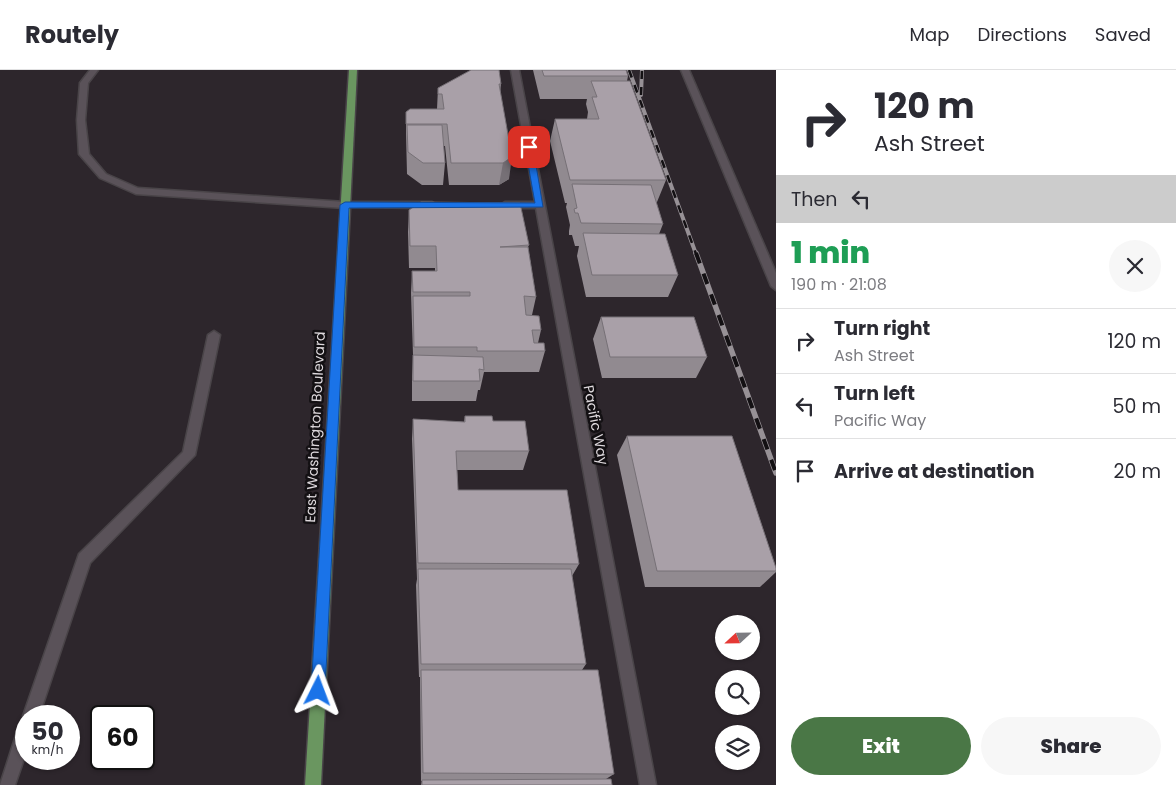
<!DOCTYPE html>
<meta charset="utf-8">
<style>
body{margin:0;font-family:Poppins,sans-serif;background:#f7f7f7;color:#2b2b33;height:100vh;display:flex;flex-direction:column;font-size:19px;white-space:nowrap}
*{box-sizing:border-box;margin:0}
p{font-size:16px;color:#7c7c81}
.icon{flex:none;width:28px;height:28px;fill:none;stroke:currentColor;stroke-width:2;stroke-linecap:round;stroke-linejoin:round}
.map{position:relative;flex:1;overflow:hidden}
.details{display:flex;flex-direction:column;background:#fff;width:400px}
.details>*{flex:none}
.banner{background:#fff;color:#2b2b33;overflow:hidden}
.needle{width:32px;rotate:248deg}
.controls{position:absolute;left:715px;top:545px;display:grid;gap:10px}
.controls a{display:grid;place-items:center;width:45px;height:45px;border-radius:50%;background:#fff;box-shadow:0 1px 4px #0004;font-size:25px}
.speed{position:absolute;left:15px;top:635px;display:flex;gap:10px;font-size:25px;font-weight:700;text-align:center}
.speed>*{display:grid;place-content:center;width:65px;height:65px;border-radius:50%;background:#fff;box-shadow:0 1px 4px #0004;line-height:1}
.speed small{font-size:12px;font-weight:400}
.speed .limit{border:2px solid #111;border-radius:8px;background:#fff;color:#111}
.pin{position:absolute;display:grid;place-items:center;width:42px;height:42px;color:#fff;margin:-21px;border-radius:10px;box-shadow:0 2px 8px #0006}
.me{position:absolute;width:55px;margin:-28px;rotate:3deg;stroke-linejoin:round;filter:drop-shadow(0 0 4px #0008)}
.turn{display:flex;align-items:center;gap:18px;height:105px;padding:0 15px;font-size:22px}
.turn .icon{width:65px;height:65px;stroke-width:2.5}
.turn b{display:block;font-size:35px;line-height:42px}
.then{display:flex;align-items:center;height:48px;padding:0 15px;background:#0003;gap:10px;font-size:19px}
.round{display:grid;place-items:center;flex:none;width:52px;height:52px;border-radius:26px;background:#f7f7f7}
.summary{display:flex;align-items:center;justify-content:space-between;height:85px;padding:0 15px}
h1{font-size:30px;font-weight:800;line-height:38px;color:#1e9e55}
.primary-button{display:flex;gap:10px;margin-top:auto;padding:10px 15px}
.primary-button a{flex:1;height:58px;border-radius:30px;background:#4a7746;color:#fff;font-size:20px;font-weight:800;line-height:58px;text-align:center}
.primary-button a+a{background:#f7f7f7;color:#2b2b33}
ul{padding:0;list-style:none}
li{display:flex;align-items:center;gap:15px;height:65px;padding:0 15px;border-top:1px solid #e1e1e2}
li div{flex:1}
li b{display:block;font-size:19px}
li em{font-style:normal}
header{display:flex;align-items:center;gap:30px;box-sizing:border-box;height:70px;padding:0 25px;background:#fff;border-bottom:1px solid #e1e1e2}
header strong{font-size:24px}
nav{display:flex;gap:28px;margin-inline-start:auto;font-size:18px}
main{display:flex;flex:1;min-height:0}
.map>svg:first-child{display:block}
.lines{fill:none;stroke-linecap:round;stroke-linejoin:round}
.lane-casing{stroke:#494448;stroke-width:3}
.street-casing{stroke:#494448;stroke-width:3}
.primary-casing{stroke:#494448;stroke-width:3}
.lane{fill:#5a5259;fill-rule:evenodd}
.street{fill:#5a5259;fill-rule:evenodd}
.primary{fill:#6a9660;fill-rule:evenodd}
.rail-far1-casing{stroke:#979196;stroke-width:4}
.rail-casing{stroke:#979196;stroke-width:5.5}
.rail-far1{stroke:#131013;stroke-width:2.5;stroke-dasharray:8;stroke-linecap:butt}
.rail{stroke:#131013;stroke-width:4;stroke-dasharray:11;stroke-linecap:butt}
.wall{fill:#918a90}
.shaded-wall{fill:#767076}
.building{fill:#a9a0a8;stroke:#767076}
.route{fill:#1a73e8;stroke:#114b97}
.labels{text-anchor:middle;stroke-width:5;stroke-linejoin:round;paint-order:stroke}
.street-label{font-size:14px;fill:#ded9dd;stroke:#131013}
</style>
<header>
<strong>Routely</strong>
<nav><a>Map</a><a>Directions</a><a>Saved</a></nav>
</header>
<main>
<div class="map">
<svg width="776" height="715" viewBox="0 0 776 715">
<rect width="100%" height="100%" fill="#2d262c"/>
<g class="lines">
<defs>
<g id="lane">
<path d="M90,0h8l-10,13 -3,37 4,34 17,20 32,14 207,14 5,3 -5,3 -209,-14 -36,-16 -21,-24 -2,-34 3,-37z"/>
<path d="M681,0h8l87,203v17l-5,-4z"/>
<path d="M214,261l6,4 -25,120 -105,108 -51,153h-13v37l-11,32h-15l18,-56 2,-6 5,-2 -2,-5 56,-162 104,-102 25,-117z"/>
</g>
<g id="street">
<path d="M511,0h8l137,715h-16l-104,-577h-31l-5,-3 5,-3h30z"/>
<path d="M345,132h87l5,3 -5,3 -90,-1v-4z"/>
</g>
<path id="primary" d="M349,0h8l-36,715h-16z"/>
</defs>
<use href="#lane" class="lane-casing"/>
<use href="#street" class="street-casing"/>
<use href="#primary" class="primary-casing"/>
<use href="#lane" class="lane"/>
<use href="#street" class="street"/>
<use href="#primary" class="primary"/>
<defs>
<g id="rail-far1">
<path d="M629,0l67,184"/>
<path d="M641,25l1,-25"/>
</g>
<path id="rail" d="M696,183l80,220"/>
</defs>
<use href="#rail-far1" class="rail-far1-casing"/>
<use href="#rail" class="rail-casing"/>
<use href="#rail-far1" class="rail-far1"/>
<use href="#rail" class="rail"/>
</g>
<g class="wall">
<path d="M533,0h93l2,6 -1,5 39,99 -9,22h-1l7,22 -4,10 19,41 -10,22h-82l-9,-41 2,-10h-4l-3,-11h-3v-4l1,-6 -4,-18 1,-4h-2l-15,-62 5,-22h32l1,-7 -2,-8 1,-5h-47z"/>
<path d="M501,14l-1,9 9,86 -10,6h-50l-4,-39h-2l2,17 -2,22h-21l-15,-11 -1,-40v-22l31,-3 1,-21z"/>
<path d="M409,140l120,35 -1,2 8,50 -4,18 9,15 -3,13 7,8 -6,21h-55l-4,18h-2l-2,11h-64v-25l1,-21 -2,-62 1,-22h23v-3h-26l-1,-36z"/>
<path d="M601,247l106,40 -11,21h-94l-9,-39z"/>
<path d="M465,346l28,5 36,30 -6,19h-66l1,20 121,74 -7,12 14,88 -4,6 32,104 -8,5 6,6h-191l1,-4h-1l-1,-99v-5h-1l-3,-92 1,-6 -5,-140 1,-20 51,3z"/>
<path d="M627,366l149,132v4l-16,15h-115l-28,-132z"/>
</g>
<path class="shaded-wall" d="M512,87l-3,22 -10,6 4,-22z"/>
<g class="building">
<path d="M471,0h28l2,14h-2l13,73 -9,6h-52l-4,-39h-41v-12l4,-3h34l-2,-15h-4v-6z"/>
<path d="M542,0h84l2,6h-84z"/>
<path d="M591,11h39l36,99h-96l-15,-61h44l-7,-22h5z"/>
<path d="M407,55h35l3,38h-22l-15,-11z"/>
<path d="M572,114l79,1 12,39 -82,-1 -3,-10h-3l-1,-4 3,-1z"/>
<path d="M421,132l99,1 9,42 -29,2h28l8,50 -12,-1 2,19 13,1 2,14h-9l2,13h10l1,8h-68v-4h-63l-1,-51h57v-4h-57l-1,-21h25l-1,-25h-26l-1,-36z"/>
<path d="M583,163l82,1 13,41h-86z"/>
<path d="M601,247h93l13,40h-97z"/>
<path d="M413,285l70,2 1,13 -5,-1 1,12h-67z"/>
<path d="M465,346h27l1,5h32l4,30h-73l2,39h109l12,74 -161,-1 -5,-144 52,3z"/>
<path d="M627,366h105l44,132v3h-119z"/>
<path d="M418,499h153l15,95h-165z"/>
<path d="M421,600h177l16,104 -191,-1z"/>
<path d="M611,709l1,6h-190v-5z"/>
</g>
<path class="route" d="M529,75l4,2 10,60 -194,1 -24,483 -2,5 -5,2 -5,-2 -2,-5 29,-486 5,-3 190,1 -10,-56z"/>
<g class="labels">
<g class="street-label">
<text transform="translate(596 355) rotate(79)" y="5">Pacific Way</text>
<text transform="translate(315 357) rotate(-87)" y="5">East Washington Boulevard</text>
</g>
</g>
</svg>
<div class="controls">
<a><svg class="needle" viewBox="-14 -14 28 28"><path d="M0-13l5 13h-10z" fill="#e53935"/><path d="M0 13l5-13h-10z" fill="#7c7c81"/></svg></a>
<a><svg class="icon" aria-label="search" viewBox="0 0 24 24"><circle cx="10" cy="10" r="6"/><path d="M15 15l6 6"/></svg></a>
<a><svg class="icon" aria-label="layers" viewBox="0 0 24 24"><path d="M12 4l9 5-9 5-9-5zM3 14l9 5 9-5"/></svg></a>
</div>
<div class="speed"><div>50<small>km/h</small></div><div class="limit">60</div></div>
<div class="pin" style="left:529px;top:77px;background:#d93025"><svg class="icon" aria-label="arrive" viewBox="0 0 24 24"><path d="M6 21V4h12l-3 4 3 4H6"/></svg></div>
<svg class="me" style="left:318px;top:621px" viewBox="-20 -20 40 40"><path d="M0-17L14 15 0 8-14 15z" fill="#1a73e8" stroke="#fff" stroke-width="4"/></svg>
</div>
<section class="details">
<div class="banner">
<div class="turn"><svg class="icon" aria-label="right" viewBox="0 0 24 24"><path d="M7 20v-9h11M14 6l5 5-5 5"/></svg><div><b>120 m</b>Ash Street</div></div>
<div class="then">Then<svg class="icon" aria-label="left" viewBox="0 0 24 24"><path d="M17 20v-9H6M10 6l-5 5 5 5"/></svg></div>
</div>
<div class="summary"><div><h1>1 min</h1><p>190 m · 21:08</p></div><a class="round"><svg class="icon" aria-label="close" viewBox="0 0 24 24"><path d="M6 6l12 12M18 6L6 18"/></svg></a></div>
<ul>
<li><svg class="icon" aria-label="right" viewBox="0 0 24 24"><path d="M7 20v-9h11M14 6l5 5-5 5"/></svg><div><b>Turn right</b><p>Ash Street</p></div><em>120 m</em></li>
<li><svg class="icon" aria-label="left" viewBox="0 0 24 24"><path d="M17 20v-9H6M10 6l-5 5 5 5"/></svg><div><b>Turn left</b><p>Pacific Way</p></div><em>50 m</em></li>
<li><svg class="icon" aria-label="arrive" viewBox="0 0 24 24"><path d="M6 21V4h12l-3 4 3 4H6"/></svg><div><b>Arrive at destination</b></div><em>20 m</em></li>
</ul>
<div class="primary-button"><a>Exit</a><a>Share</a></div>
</section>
</main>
